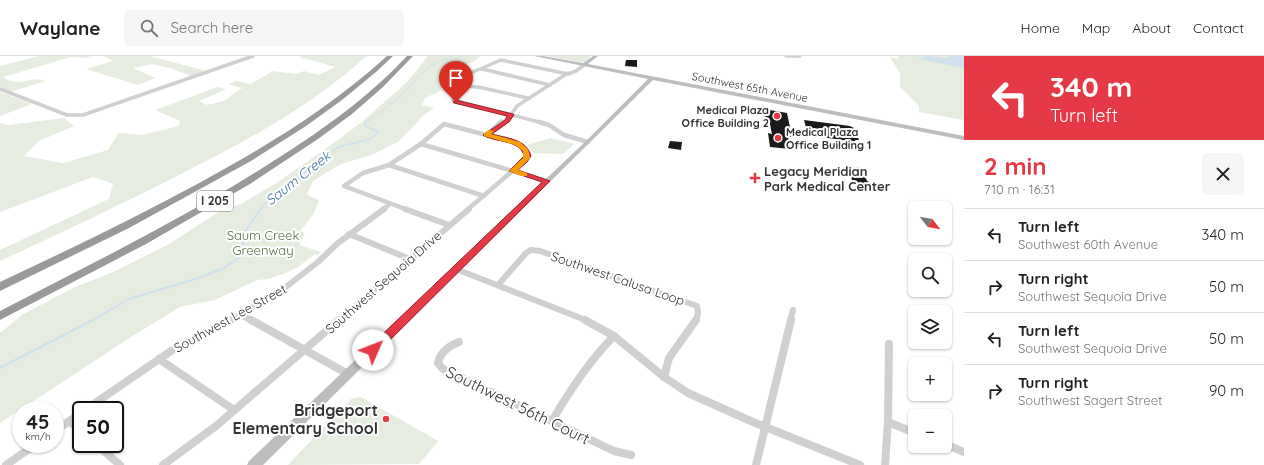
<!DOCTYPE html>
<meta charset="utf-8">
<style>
body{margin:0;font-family:Quicksand,sans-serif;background:#f6f6f6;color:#222;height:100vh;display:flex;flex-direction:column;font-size:15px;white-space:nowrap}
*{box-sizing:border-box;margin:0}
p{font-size:13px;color:#767676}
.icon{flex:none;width:22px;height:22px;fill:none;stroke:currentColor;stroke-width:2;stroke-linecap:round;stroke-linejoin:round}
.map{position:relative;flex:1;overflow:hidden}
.panel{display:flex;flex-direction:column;background:#fff;width:300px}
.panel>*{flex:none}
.guide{background:#e63946;color:#fff;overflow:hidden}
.needle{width:26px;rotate:121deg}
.controls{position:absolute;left:908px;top:145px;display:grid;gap:8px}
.controls a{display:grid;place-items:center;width:44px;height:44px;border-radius:6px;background:#fff;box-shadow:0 1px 3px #0004;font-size:20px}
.speed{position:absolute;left:12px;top:345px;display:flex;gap:8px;font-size:20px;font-weight:700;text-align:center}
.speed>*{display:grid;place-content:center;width:52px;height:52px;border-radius:50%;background:#fff;box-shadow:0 1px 3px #0004;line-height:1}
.speed small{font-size:10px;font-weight:400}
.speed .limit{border:2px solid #111;border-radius:6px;background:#fff;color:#111}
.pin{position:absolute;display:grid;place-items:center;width:34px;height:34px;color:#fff;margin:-41px -17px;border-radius:50% 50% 50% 0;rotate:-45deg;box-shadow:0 0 4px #0007}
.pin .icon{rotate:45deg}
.me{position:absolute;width:44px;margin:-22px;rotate:46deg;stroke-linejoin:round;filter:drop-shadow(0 0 3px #0008)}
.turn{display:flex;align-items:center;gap:14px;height:84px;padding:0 20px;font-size:18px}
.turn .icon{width:52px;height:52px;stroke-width:2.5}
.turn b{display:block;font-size:28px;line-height:34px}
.round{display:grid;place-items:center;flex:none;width:42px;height:42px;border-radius:6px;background:#f6f6f6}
.headline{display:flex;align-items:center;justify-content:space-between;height:68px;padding:0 20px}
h1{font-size:24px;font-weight:800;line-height:30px;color:#e63946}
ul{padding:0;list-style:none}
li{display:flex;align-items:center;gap:12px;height:52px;padding:0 20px;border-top:1px solid #e0e0e0}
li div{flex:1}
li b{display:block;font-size:15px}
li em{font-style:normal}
header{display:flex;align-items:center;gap:24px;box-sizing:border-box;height:56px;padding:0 20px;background:#fff;border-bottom:1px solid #e0e0e0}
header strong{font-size:19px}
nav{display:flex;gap:22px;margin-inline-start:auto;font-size:14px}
.search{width:280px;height:36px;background:#f6f6f6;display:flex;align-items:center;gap:10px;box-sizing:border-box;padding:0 14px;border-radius:6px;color:#767676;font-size:15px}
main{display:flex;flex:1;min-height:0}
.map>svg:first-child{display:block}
.green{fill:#e6ecdf}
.water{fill:#cfe2ee}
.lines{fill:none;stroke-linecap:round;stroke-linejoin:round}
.stream-far3{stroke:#cfe2ee;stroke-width:1}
.stream-far2{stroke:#cfe2ee;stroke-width:1.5}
.stream-far1{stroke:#cfe2ee;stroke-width:2}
.stream{stroke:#cfe2ee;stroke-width:2.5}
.building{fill:#1a1a1a}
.street-far3{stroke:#d0d0d0;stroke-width:3.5}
.street-far2{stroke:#d0d0d0;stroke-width:4.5}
.street-far1{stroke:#d0d0d0;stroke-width:6}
.street{stroke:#d0d0d0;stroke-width:8}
.secondary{fill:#bdbdbd;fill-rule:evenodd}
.highway{fill:#9a9a9a;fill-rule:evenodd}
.route{fill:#e63946;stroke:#96252e}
.slow{fill:#f59e0b}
.poi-dot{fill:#e63946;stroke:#fff;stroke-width:1.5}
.labels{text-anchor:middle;stroke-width:4;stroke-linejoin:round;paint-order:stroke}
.far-street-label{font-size:11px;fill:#333;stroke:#fff}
.far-poi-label{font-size:11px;font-weight:bold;fill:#333;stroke:#fff;text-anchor:end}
.shield{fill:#fff;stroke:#707070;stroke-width:1}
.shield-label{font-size:12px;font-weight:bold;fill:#333}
.poi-label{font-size:13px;font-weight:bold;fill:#333;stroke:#fff;text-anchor:start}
.park-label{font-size:13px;fill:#56703f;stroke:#fff}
.street-label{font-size:13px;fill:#333;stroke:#fff}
.water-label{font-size:14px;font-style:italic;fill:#3f7597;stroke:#fff}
.near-street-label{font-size:16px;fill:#333;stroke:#fff}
.near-poi-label{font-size:16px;font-weight:bold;fill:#333;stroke:#fff;text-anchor:end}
</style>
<header>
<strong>Waylane</strong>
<div class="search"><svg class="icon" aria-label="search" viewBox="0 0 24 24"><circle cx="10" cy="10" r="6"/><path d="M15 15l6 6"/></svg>Search here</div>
<nav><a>Home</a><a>Map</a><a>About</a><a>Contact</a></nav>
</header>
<main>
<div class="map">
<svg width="964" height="409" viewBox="0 0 964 409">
<rect width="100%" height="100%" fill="#fff"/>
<g class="green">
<path d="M39,0h53l-8,2 -13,-1 -68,20c20,12 24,-2 42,4l-35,11 -10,-5v-21z"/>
<path d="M103,0h47l56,15 -15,5 -21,-8 -18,-4 -19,4 22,10 -17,7 -52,-16 27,-8z"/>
<path d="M303,0h65l-4,2c-57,52 -126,87 -195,122 -56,28 -112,55 -169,81v-11l109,-51 4,-15 -20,-7 -93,35v-89l9,2 55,-7 10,8 -35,15 -15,15 39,7 45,-13 11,-17 23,2 37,-9 1,-5 -25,-11 63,-23 8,2 -27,12 8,4 17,-4 18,-13 -14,-4 9,-3 14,3 22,-13 23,3 8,-3 14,4 18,-8 -37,-10z"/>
<path d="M428,0h53l-10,7 -17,3 -7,8 -7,16 16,2 -16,-1 -15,7 -3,7 12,3 -9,6 -27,28 -27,13 -30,9 -28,17 -6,13 2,2 10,4 -6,15 -13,16 5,2 -6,12 22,7 -3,3 -3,-1 -17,13 -12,6 -18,6 -11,1 -42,20 -35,7 -46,28 -134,88v-90l22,-18 51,-27 40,-16 56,-28 53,-34 19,-6 34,-20 49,-34 38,-28 45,-40z"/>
<path d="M546,0h45l-7,6h-5z"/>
<path d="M897,0h67v64l-45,-8v-6l-19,-19v-13l-10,-17 9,2z"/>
<path d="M0,36l32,12 -32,12z"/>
<path d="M550,82l24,6 -11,10 -30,-1 -6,-8z"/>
<path d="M361,341l77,44 -19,23 -131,1 63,-66z"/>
</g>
<path class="water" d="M922,0l27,2 1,-1 -1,-1h15v12l-49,-10h11z"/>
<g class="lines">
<path class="stream-far3" d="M366,67l1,-2 18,-12 23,-20 11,-14 18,-13 16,-6"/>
<path class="stream-far2" d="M260,154l3,-5 75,-58 32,-8 8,-6 -1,-2 -12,-5 1,-4"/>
<path class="stream-far1" d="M91,265l38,-22 66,-20 27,-10 18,-12 6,-26 14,-22"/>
<path class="stream" d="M0,312l93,-48"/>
</g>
<g class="building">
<path d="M626,4h11v7l-12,-1z"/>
<path d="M764,53l23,4 5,24 -4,-1 2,13 -20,-2 -2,-14 4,1 -3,-13 -3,-1z"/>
<path d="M804,64l46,6 4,2 5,12h-4l1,2 -48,-7z"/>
<path d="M670,85l12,1 -1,8 -13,-2z"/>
<path d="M858,111l11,6 -5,1 3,7 4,2 3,7 -22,-10 -3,-10z"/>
</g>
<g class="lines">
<g class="street-far3">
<path d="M786,0h14"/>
<path d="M482,13l68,16"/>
<path d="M462,30l16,1 50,11"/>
<path d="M0,33l67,26h16l170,-59"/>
<path d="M499,67l3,-2"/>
<path d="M501,67l6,-2 10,-15 51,-33"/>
<path d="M543,67l-90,-23 6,-5 7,-20 35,-15 67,14 8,-3 8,-6"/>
</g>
<g class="street-far2">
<path d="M539,66l10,3 15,10 24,7"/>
<path d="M500,68l4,-2"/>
<path d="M487,79l14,-13"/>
<path d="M421,88l126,37"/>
<path d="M389,109l95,31"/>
<path d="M382,154l8,-6"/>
<path d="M408,154l-64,-24 19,-13 26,-8 32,-21 23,-20 73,19 7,4 3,9 -3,5 -57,49"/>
</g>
<g class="street-far1">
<path d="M405,153l44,16"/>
<path d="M349,178l61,25"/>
<path d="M456,213l132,52"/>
<path d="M498,229l28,-32 5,-3 9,1 157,55 1,7 -2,8"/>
<path d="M241,259l11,6"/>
<path d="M229,265l53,-31 36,-28 20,-19 46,-34"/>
<path d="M338,265l131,-112"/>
<path d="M790,265l3,-11"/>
</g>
<g class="street">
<path d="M251,264l97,54"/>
<path d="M585,264l29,16 50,41 24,16 65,29 107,43"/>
<path d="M459,286c-10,4 -19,10 -21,21l5,6 171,82 17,4"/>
<path d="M159,303l75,51"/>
<path d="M664,321l5,-19 27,-38"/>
<path d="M85,354l86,-59 60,-31"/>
<path d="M69,365l12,10"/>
<path d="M552,365c18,-31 37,-60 62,-85"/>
<path d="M888,366l27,11"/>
<path d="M55,375l26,-18"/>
<path d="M96,388l24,21"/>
<path d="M945,388l19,8"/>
<path d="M6,409l30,-21"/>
<path d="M163,409l53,-39 123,-106"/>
<path d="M756,409l35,-145"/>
<path d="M885,409l3,-43 1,-78"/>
</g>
<path class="secondary" d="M534,0h9l40,7 10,-7h5l-10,8 376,72v4l-311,-60 -390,385h-16l2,-4 337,-320 62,-62z"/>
<g class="highway">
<path d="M387,0h6l-17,16 -34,28 -36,26 -55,35 -122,67 -129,63v-9c68,-32 135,-64 201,-100 66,-36 130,-75 186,-126z"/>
<path d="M407,0h6l-30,31 -31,27 -34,25 -68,45 -104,60 -146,76v-9c89,-46 179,-90 264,-144 51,-32 101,-66 143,-111z"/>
</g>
</g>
<path class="route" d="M456,44l57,14 1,1 -5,7 -17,12c14,4 35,5 39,22l-4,6 -9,8 32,11 -173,172 -4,1 -4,-1 -1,-3 1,-3 173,-165 -33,-11 15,-15c-4,-17 -29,-13 -41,-21l22,-15 2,-4 -53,-13 -1,-1z"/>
<path class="slow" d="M489,74l5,1 -3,3 29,8 8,7 2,9 -12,12 9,3v3h-6l-12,-5 14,-13v-7l-8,-6 -31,-9v-3z"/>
<g class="poi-dot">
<circle cx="777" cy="60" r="4"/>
<circle cx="778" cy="82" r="4"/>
<path d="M753 116h4v4h4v4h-4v4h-4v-4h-4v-4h4z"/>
<circle cx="386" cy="363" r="4"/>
</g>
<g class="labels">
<g class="far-street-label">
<text transform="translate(750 31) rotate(11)" y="4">Southwest 65th Avenue</text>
</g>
<g class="far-poi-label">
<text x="769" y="58">Medical Plaza<tspan x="769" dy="13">Office Building 2</tspan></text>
<text x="786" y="80" text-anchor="start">Medical Plaza<tspan x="786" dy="13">Office Building 1</tspan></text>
</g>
<rect class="shield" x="197" y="135" width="36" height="20" rx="3"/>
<g class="shield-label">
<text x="215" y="149">I 205</text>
</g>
<g class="poi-label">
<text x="764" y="120">Legacy Meridian<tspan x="764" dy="15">Park Medical Center</tspan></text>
</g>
<g class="park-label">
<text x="263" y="184">Saum Creek<tspan x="263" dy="15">Greenway</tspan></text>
</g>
<g class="street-label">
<text transform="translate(618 222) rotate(19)" y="5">Southwest Calusa Loop</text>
<text transform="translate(383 226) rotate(-41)" y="5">Southwest Sequoia Drive</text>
<text transform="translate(230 262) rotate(-29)" y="5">Southwest Lee Street</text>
</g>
<g class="water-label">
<text transform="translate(298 122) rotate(-38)" y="5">Saum Creek</text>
</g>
<g class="near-street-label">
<text transform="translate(518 349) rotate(26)" y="6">Southwest 56th Court</text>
</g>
<g class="near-poi-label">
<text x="378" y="360">Bridgeport<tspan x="378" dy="18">Elementary School</tspan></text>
</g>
</g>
</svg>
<div class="controls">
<a><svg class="needle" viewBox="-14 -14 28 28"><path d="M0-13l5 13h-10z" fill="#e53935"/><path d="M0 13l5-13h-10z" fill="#767676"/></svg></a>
<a><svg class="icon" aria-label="search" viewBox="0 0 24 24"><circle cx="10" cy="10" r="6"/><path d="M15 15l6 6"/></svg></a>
<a><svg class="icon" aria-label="layers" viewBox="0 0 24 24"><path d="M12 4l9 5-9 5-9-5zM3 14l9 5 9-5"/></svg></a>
<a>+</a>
<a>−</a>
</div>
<div class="speed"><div>45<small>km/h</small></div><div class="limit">50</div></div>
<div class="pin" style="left:456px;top:46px;background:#d93025"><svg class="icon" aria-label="arrive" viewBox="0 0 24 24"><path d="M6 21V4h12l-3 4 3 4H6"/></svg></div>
<svg class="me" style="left:373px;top:294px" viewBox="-20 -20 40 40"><circle r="19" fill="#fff"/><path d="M0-13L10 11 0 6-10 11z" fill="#e63946"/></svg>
</div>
<section class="panel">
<div class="guide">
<div class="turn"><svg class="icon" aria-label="left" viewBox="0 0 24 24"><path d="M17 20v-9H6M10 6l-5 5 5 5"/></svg><div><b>340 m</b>Turn left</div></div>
</div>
<div class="headline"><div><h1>2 min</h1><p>710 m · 16:31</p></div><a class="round"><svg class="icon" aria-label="close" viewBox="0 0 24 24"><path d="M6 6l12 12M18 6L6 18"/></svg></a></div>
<ul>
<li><svg class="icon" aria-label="left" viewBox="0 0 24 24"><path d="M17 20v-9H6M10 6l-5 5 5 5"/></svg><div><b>Turn left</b><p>Southwest 60th Avenue</p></div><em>340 m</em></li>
<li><svg class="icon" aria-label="right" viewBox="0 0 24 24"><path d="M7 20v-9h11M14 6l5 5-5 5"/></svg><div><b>Turn right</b><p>Southwest Sequoia Drive</p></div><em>50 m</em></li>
<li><svg class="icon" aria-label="left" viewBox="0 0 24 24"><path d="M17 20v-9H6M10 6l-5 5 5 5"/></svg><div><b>Turn left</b><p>Southwest Sequoia Drive</p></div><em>50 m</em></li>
<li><svg class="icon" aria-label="right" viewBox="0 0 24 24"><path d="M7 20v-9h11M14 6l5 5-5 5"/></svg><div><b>Turn right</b><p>Southwest Sagert Street</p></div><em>90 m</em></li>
</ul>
</section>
</main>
